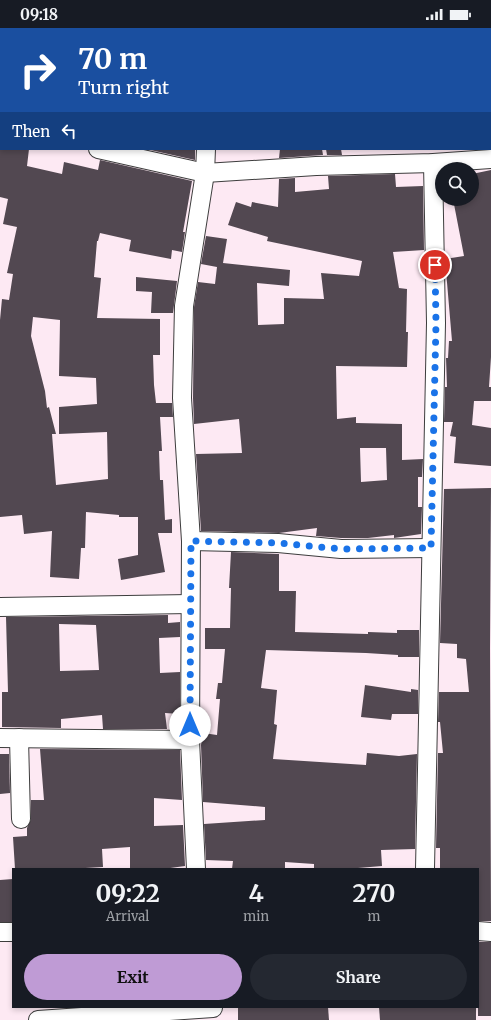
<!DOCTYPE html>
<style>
body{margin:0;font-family:Merriweather,serif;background:#242831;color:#f1f3f6;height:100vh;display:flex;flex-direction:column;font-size:15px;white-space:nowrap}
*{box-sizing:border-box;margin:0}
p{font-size:13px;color:#9ea1a6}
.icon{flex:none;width:22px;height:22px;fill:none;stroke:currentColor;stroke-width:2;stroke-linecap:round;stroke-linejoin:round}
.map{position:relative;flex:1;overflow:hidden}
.drawer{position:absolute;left:12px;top:840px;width:467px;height:140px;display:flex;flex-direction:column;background:#171b24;border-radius:0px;box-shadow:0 2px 6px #0003}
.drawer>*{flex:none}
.guide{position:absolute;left:0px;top:0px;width:491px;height:122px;box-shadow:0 2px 6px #0003;background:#1a4fa0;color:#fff;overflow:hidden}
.tools{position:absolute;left:435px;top:134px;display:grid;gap:8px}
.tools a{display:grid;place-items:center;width:44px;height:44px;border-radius:50%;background:#171b24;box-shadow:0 2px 6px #0003;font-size:20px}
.pin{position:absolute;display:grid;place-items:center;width:34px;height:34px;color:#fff;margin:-17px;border:2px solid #fff;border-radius:50%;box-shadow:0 1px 4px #0007}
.me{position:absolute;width:44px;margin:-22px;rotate:0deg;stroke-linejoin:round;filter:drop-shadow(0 0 3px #0008)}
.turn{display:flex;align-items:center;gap:14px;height:84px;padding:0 12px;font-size:18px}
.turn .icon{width:52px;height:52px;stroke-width:2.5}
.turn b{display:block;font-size:28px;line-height:34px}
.then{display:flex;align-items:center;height:38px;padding:0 12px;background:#0003;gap:8px;font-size:15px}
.eta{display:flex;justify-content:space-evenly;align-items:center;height:68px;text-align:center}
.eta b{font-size:24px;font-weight:700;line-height:28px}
.button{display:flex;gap:8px;margin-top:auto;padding:8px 12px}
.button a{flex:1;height:46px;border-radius:24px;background:#bf9bd5;color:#111;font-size:16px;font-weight:700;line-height:46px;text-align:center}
.button a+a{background:#242831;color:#f1f3f6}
.status{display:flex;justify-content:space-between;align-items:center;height:28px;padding:0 20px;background:#171b24;direction:ltr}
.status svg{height:11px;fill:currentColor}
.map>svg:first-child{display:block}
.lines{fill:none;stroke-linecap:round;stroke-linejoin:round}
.stream{stroke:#3fc14c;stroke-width:5}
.building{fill:#524851;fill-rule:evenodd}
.minor-casing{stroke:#3d3d3d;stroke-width:20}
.minor{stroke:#fff;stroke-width:18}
.route{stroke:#1a73e8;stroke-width:7;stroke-dasharray:0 12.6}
</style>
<div class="status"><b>09:18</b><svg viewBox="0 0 49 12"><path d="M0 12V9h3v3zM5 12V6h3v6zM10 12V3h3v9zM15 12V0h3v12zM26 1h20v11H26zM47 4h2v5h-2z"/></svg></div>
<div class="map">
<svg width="491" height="992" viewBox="0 0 491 992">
<rect width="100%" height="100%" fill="#fde9f3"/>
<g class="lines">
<path class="stream" d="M490,0l1,5"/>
</g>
<g class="building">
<path d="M0,121h29l-2,17 35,8 2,-12 34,8 2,-10 92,21 -9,51h2l-3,20 -10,-2 -1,9 -42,-8 2,-11 -31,-7 -2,8h-1l-3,36 7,1 -4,40 63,1v36h-7l1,30 2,18h16l1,14h-13l2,34h-3l1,29h3l2,40 7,-1v14h-14l7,39 -44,8 -3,-21 20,-4v-38h-19v-2l-33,-3 -1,36h-4l-2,31 -29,-2 2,-46 -28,3 -2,-19 -22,2v-197l2,-21 7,1 4,-26 -6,-1 10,-46 -14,-3 5,-25 -8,-2zM33,289l27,3 -1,56 37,2 1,26 -38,3v27l48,-2 1,47 -52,6 -4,-51h4l-7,-27 -2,1 -2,-17 -14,-55z"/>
<path d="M146,121h49v11z"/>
<path d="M280,121h42l1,6 -44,3z"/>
<path d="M326,121h15l1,6h-15z"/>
<path d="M491,142v187l-2,30h2v14h-17l-2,24 19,3v38l-37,-3 2,-26 -6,-1 3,-14h-9l1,-35h2l-1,-29h2l1,-17h3l-7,-82 19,-3 -11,-57h19v-25z"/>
<path d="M395,146l1,13 27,-1 1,64 -31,2 6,36 8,1 -1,43h2l-1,35 -71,-1 1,53 19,-2v6l46,1v36l21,-1 -1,18h-4v30h4l-1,27 -27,4v-3l-26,3h-27l-25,-2 1,-8 -38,5 -78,-2 -5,-77 46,-1 -3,-34 -45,5 -1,-26 1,-91 4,-25 17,2 2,-17 -16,-3 5,-28 21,3 -4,24 67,7 -1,16 -32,-3 1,42 26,-1v-26l40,1 -3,-26 38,3 3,-15 -95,-20 1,-4 -40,-12 8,-23 15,5 1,-5 26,5 1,-28 16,-1v14l34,-3 -1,-13zM360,420h26l1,32 -26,2z"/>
<path d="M136,249l41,4 -4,32h-22l1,-21 -16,-1z"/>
<path d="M491,460l-1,160 1,273h-13v-52h-38v-21h-4l2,-95h5l-3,-31h-2l1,-30h30l-3,-33 -9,-1v-14l-17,-1 4,-154z"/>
<path d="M231,524l48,2v37h17l-1,41 73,2v-2l29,1v-3h22v27h-21v-2l-32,-2 -100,-3 -5,38 16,2 -3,34 3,1 -4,34 93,6 1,-12 32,3 18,-2 -2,95 -34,1 1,16 -36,3h-32v-5l-29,-2v7h-53l1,-8 -27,-1 -2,-36 61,-4v-13l-62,-5 -2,-57 2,-12 14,2 3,-36h-4l2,-16h4l3,-34h-20v-21h25l1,-40h-2z"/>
<path d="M168,587v8l12,-1v15l-21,1 1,35 20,-1v42l-15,-1 2,16h-64l-1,-14 -41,4v9l-59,-1v-35h6l-2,-75zM59,596l37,1 3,45 -39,1z"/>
<path d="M365,657l46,7v-3l7,1v24h-26l-1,6 -30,-3z"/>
<path d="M40,721l140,1 2,50 -28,-2v28l29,-1 2,41 -22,3h-33v-22l-28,2 1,18 -35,2h-53l-2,-32 14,-1v-8l4,-9v-19h13z"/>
<path d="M0,726h9l1,39 -10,1z"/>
<path d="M13,851v43h-13v-42z"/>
<rect x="478" y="914" width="13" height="74"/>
<path d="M238,979h90l1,13h-91z"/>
<path d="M379,979h97v13h-96z"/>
</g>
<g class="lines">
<defs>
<g id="minor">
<path d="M471,0v1"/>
<path d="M214,1v-1"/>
<path d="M490,73l1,4"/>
<path d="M0,97h1"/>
<path d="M98,121l107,24 111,-7 117,-3 58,-4"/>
<path d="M191,513l87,2 63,6 90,-1"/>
<path d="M0,579l190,-3"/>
<path d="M0,710l190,2"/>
<path d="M19,710l2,81"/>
<path d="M196,841l-6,-129 1,-199 -9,-143 2,-92 21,-133 1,-24"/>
<path d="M425,841l11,-546 -3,-160"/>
<path d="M478,903l13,1"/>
<path d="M0,904h13"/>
<path d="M38,992l175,-12"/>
</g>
</defs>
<use href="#minor" class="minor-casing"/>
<use href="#minor" class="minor"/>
</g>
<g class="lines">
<path class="route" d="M190,697l1,-184 87,2 63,6 90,-1 5,-225 -1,-58"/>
</g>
</svg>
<div class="tools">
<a><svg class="icon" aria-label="search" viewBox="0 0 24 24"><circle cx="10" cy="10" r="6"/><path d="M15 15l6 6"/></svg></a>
</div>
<div class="pin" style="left:435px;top:237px;background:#d93025"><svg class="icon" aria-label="arrive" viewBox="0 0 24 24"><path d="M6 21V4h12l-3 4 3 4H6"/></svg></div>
<svg class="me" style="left:190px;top:697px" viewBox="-20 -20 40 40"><circle r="19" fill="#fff"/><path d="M0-13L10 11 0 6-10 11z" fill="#1a73e8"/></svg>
<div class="guide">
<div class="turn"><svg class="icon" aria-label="right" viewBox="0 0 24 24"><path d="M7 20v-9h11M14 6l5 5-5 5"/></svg><div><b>70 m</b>Turn right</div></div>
<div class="then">Then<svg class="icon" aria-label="left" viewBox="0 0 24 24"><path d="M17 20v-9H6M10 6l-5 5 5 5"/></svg></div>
</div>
<section class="drawer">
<div class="eta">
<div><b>09:22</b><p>Arrival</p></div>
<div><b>4</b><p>min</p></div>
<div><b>270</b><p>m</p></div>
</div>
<div class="button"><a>Exit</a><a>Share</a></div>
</section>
</div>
